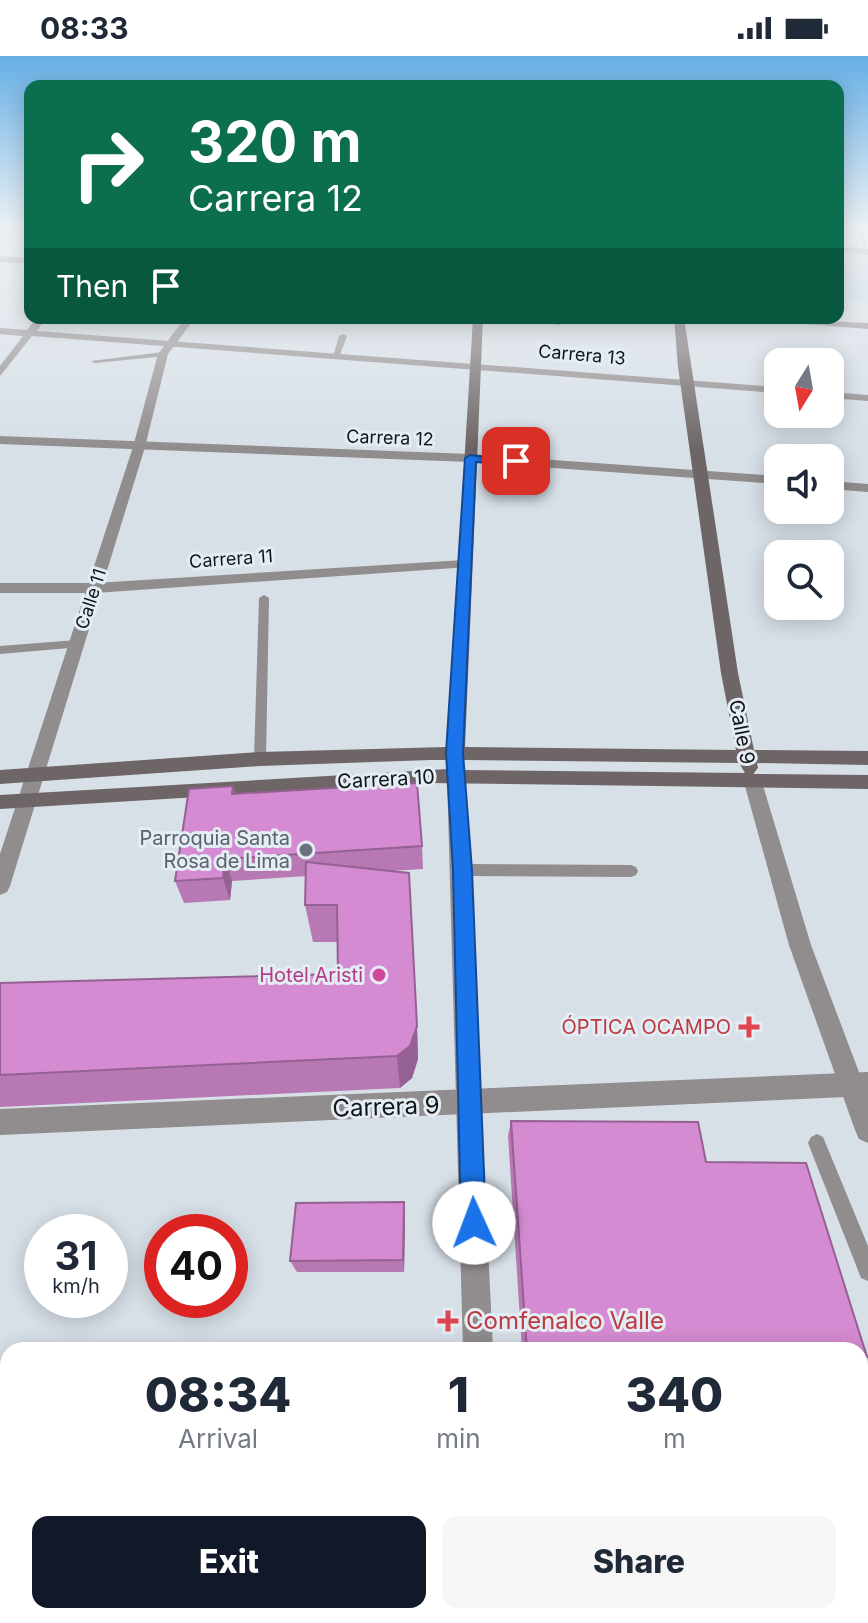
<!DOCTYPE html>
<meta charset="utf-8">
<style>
body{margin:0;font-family:Inter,sans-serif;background:#f6f6f7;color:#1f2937;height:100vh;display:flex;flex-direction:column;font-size:30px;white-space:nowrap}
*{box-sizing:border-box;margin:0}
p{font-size:26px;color:#747a83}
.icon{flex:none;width:44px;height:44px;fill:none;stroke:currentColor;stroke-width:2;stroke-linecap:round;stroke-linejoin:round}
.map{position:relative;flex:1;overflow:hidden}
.drawer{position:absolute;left:0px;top:1286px;width:868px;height:282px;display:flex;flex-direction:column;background:#fff;border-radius:24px 24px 0 0;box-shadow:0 4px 20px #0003}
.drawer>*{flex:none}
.banner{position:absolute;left:24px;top:24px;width:820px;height:244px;border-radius:16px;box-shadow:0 4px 20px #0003;background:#0b6e4f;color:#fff;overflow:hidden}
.needle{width:52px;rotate:191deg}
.tools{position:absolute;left:764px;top:292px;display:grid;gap:16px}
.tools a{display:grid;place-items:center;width:80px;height:80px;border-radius:16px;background:#fff;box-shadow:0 4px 20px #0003;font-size:40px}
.speed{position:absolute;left:24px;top:1158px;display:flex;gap:16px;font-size:40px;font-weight:700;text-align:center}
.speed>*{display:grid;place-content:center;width:104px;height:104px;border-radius:50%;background:#fff;box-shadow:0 4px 20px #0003;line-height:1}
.speed small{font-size:20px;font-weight:400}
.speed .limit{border:12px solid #d22;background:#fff;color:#111}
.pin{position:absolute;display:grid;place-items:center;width:68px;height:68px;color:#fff;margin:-34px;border-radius:16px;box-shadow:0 4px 12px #0006}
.me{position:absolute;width:88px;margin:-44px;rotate:358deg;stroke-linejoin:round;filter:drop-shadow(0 0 6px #0008)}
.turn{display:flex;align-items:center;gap:28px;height:168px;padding:0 32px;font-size:36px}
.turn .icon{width:104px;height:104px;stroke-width:2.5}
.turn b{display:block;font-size:56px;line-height:68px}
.then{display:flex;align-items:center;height:76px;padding:0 32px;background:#0003;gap:16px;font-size:30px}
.eta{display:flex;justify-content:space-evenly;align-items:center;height:136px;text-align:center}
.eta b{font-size:48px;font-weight:800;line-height:56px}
.primary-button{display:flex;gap:16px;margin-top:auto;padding:16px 32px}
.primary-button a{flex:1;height:92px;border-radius:16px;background:#111827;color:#fff;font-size:32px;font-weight:800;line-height:92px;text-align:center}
.primary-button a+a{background:#f6f6f7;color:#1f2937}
.status{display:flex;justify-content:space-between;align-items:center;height:56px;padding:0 40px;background:#fff;direction:ltr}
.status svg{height:22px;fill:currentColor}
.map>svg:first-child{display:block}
.built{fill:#c5d3e0}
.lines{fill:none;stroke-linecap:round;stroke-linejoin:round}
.service{fill:#918c8d;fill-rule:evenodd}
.minor{fill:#918c8d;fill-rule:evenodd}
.tertiary{fill:#918c8d;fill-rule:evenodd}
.secondary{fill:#6d6566;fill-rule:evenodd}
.wall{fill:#b778b4}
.shaded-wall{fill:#956192}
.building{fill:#d58bd1;stroke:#956192;stroke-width:2}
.route{fill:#1a73e8;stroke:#114b97;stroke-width:2}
.worship-dot{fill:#6b7280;stroke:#e4ecf4;stroke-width:3}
.hotel-dot{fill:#d1479c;stroke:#e4ecf4;stroke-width:3}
.health-dot{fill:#e0444e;stroke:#e4ecf4;stroke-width:3}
.labels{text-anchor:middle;stroke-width:6;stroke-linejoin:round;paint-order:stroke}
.far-street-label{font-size:18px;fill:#121518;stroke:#e4ecf4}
.street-label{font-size:20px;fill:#121518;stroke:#e4ecf4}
.worship-label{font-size:20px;fill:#5b616d;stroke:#e4ecf4;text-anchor:end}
.hotel-label{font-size:20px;fill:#b23c85;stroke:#e4ecf4;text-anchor:end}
.health-label{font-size:20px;fill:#be3a42;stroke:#e4ecf4;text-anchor:end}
.near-street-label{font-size:24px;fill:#121518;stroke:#e4ecf4}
.near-health-label{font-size:24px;fill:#be3a42;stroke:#e4ecf4;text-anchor:start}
</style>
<div class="status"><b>08:33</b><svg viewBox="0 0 49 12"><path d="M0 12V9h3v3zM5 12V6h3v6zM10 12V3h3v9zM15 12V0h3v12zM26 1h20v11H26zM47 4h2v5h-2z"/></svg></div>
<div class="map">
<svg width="868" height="1567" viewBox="0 0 868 1567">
<rect width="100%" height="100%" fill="#d7dfe7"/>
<path class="built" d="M838,192l30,4v51l-30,-3z"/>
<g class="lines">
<g class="service">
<path d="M508,262h23l32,5 -3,2z"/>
<path d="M343,278l4,2 -7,19 -7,2 6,-21z"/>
<path d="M163,296h3v4l-71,7 -4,-2z"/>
<path d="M264,539l5,3 -3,161 -6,5 -6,-5 5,-161z"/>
<path d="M77,584l6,4 -2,3 -81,7v-8z"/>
<path d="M462,808l169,1 5,2 2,4 -2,4 -5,2 -169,-1 -5,-2 -2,-4 2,-4z"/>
<path d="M817,1078l6,3 45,109v35l-7,-3 -53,-135 3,-6z"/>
</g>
<g class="minor">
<path d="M838,190l30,3v6l-30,-5z"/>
<path d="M0,200l30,2v6l-30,-2z"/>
<path d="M36,262h10l-9,13 741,56v6l-746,-57 -32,40v-10l23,-30 -23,-2v-6l27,2z"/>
<path d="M758,262l110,5v6l-105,-8z"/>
<path d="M830,336l38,3v6l-38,-3z"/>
<path d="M0,380l470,18 308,22v8l-308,-22 -470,-18z"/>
<path d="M830,425l38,3v8l-38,-3z"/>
<path d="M464,504l7,4 -2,3 -374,26h-95v-10h95z"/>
<path d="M868,1016v24l-868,39v-26z"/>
</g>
<g class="tertiary">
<path d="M855,172h8l5,24z"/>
<path d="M185,262h10l-27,36 -23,93 -135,439 -3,6 -7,3v-41l133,-407 25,-93z"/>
<path d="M456,713l9,7 28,574h-30l-16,-574z"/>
<path d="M752,716l9,7 50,166 57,151v47l-9,-4 -4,-9 -66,-185 -46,-166z"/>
<path d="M468,1560h36l1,7h-36z"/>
</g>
<path class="secondary" d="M473,262h10l-18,429 271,3 -15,-77 -43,-306 -4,-49h10l54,355 16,77 114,1v14l-111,-2 1,5 -5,6 115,1v14l-439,-6 -429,26v-14l448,-26 -2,-9h-16l-170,6 -260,18v-14l260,-18 187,-5zM464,704l275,3 6,10 -283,-3z"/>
</g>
<g class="wall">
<path d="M233,730l2,8 187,52 1,23 -33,2 27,155 1,33 -6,19 -12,10 -400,19v-124l338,-9 -1,-32h-24l-8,-37 1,-29 -74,5 -2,19 -46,3 -9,-22z"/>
<path d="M511,1065l195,41 161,195 -7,2v-9h-338l-14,-214z"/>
<path d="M405,1159l-1,57h-107l-7,-11z"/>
<path d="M530,1560h330l8,7h-337z"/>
</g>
<g class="shaded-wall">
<path d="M225,803l7,22 -2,19 -7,-22z"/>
<path d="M417,970l1,33 -6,19 -12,10 -3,-32z"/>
<path d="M404,1146l1,13 -1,57 -1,-12z"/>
</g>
<g class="building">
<path d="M417,727l5,63 -197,13 -2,19 -48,3 14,-92 44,-3 -1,8z"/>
<path d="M306,806l103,11 8,153 -7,20 -13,10 -397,19v-92l338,-9 -1,-69h-32z"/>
<path d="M511,1065l187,1 8,40 100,1 61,194h-7v-7h-333z"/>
<path d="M404,1146l-1,58 -113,1 6,-58z"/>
<path d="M860,1335l8,26v206h-332l-1,-7h325z"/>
</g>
<linearGradient id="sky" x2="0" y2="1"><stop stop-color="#65afe6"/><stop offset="0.44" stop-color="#edf1f4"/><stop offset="1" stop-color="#edf1f4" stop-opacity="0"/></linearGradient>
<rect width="868" height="392" fill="url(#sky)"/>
<path class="route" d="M470,399l51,6 -5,4 -40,-3 -13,291 9,117 14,353 -4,9 -8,4 -9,-4 -4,-9 -8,-353 -7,-117 19,-295z"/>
<circle class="worship-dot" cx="306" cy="794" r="8"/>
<circle class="hotel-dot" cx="379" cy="919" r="8"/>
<g class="health-dot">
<path d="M745 959h8v8h8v8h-8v8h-8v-8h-8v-8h8z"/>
<path d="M444 1253h8v8h8v8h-8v8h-8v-8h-8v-8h8z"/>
</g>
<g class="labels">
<g class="far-street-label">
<text transform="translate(582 299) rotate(5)" y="6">Carrera 13</text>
<text transform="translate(390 382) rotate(2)" y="6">Carrera 12</text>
<text transform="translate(231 503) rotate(-4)" y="6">Carrera 11</text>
<text transform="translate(91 543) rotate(-72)" y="6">Calle 11</text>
</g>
<g class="street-label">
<text transform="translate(742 676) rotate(79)" y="7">Calle 9</text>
<text transform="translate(386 723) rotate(-3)" y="7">Carrera 10</text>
</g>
<g class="worship-label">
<text x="290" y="789">Parroquia Santa<tspan x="290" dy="23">Rosa de Lima</tspan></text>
</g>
<g class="hotel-label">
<text x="363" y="926">Hotel Aristi</text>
</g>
<g class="health-label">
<text x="731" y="978">ÓPTICA OCAMPO</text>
</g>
<g class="near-street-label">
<text transform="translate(386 1051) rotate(-2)" y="8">Carrera 9</text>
</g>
<g class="near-health-label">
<text x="466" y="1273">Comfenalco Valle</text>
</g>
</g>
</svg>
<div class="tools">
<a><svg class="needle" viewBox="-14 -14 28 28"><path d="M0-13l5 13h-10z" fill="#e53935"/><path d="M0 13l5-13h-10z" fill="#747a83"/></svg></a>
<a><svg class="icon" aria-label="sound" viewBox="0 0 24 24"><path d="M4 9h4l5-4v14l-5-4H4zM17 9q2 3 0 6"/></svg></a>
<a><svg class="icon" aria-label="search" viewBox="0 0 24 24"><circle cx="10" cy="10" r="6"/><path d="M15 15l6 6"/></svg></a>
</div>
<div class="speed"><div>31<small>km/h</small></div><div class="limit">40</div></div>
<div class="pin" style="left:516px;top:405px;background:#d93025"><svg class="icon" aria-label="arrive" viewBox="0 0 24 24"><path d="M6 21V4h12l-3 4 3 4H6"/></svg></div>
<svg class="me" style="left:474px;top:1167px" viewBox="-20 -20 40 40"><circle r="19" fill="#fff"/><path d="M0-13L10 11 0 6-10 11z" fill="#1a73e8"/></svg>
<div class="banner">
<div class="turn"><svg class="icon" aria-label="right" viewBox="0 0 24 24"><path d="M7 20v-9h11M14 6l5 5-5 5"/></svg><div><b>320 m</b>Carrera 12</div></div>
<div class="then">Then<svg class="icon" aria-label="arrive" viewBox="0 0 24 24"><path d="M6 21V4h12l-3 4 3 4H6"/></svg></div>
</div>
<section class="drawer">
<div class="eta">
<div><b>08:34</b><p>Arrival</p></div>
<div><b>1</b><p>min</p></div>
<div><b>340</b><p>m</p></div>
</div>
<div class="primary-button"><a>Exit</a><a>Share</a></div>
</section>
</div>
